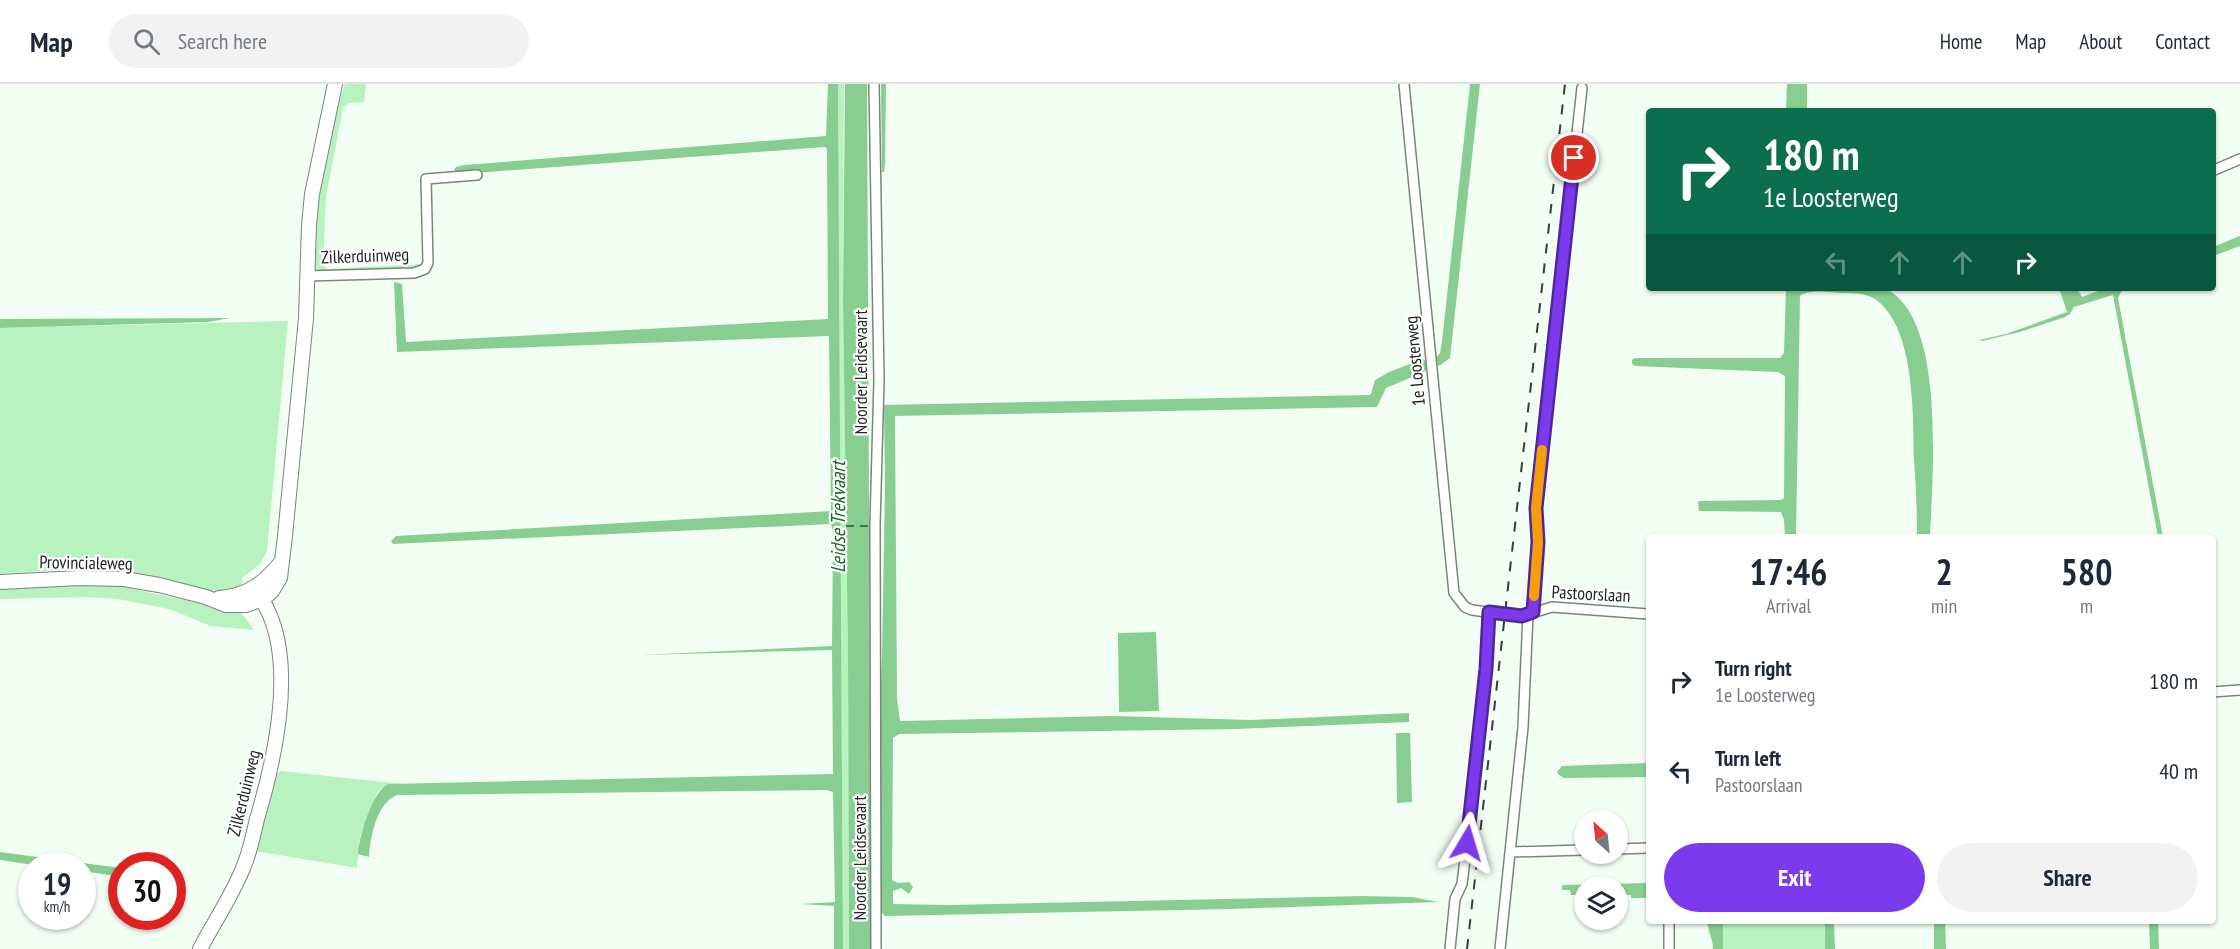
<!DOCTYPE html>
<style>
body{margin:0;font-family:"PT Sans Narrow",sans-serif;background:#f2f2f3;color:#1f2937;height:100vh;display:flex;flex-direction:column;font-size:22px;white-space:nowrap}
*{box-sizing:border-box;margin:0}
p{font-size:20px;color:#747a83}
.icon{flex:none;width:33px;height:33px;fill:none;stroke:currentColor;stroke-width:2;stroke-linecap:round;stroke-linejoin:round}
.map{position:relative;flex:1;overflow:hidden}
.panel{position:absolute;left:1646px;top:450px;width:570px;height:390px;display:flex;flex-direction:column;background:#fff;border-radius:6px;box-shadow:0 2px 4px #0004}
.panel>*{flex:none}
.hud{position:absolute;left:1646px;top:24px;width:570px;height:183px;border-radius:6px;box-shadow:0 2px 4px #0004;background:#0b6e4f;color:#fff;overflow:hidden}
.needle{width:39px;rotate:333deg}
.buttons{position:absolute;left:1574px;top:726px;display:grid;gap:12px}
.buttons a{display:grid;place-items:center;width:54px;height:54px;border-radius:50%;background:#fff;box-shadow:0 2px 4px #0004;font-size:30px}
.speed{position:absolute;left:18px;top:768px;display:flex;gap:12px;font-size:30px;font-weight:700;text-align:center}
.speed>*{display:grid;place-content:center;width:78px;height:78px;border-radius:50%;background:#fff;box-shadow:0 2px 4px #0004;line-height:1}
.speed small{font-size:15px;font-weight:400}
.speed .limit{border:9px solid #d22;background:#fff;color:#111}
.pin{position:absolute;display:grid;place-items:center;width:51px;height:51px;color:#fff;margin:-26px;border:3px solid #fff;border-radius:50%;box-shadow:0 2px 6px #0007}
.me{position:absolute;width:66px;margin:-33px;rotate:7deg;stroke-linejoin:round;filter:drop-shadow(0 0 4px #0008)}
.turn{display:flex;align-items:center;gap:21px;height:126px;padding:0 18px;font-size:27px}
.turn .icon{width:78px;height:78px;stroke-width:2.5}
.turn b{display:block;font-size:42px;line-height:51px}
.lanes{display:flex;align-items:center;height:57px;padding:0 18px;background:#0003;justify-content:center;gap:30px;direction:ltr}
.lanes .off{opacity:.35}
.eta{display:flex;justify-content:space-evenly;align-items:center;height:102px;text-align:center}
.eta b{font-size:36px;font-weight:700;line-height:42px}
.cta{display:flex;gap:12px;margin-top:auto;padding:12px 18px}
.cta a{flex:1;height:69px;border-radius:36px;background:#7c3aed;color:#fff;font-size:24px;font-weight:700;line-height:69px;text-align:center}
.cta a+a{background:#f2f2f3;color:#1f2937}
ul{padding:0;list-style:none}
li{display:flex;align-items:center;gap:18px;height:90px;padding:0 18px}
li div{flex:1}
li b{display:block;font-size:22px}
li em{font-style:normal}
header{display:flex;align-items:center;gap:36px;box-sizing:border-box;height:84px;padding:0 30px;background:#fff;border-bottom:2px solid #e0e1e3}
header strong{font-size:28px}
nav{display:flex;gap:33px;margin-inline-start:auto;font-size:21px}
.search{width:420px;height:54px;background:#f2f2f3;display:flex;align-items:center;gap:15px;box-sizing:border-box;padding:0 21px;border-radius:33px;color:#747a83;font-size:22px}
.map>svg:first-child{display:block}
.green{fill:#b8f2be}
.water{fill:#87ce90}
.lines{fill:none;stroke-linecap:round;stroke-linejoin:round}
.ferry{stroke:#19652c;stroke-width:1.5;stroke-dasharray:8 6;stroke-linecap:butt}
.street-casing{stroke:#7b857c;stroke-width:12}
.secondary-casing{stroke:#7b857c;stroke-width:16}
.street{stroke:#fff;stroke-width:9}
.secondary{stroke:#fff;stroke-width:14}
.rail{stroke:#393e3a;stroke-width:2;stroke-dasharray:10 10;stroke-linecap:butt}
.route-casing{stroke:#51269a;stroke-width:15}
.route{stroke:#7c3aed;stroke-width:10}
.slow{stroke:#f59e0b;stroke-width:10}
.labels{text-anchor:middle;stroke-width:4.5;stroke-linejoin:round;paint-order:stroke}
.street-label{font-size:18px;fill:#222623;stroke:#fff}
.water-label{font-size:20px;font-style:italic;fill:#19652c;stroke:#fff}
</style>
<header>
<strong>Map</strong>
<div class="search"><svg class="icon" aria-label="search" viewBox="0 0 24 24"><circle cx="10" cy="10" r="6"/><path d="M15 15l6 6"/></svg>Search here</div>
<nav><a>Home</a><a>Map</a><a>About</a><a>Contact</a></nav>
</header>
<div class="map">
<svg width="2240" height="865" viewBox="0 0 2240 865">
<rect width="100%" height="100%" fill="#f2fef3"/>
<g class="green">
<path d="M345,0h21l-2,18 -15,1 -6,5 -17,89 -3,68 4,4 97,-5 -5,6 -100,3 -6,-3v-50l18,-92z"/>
<path d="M838,0h6l-1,216 5,354 1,295h-6z"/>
<path d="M288,237l-21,230 -7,13 -17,13 -2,10c-35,13 -92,-14 -131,-17 -36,-3 -74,2 -110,4v-246z"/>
<path d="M94,500l25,2 122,26 13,18 -43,-4 -42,-17 -51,-10 -33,-2 -85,2v-11z"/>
<path d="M281,687l121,13h-14l-10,7 -18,45 -3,32 -102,-17 21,-76z"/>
<rect x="1723" y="837" width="102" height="28"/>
</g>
<g class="water">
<path d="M828,0h10l5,865h-9v-43l-33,-2 34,-2 -2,-110 -6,-2 -430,5c-20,7 -27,43 -28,62l-11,-3c1,-17 14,-62 30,-70l445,-10 -1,-124 -191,5 191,-9 1,-113 -2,-9 -397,18 -41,2 -2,-3 5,-5 435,-25 -2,-175 -432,16 -3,-70 8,2 4,58 422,-23 -1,-170 -2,-2 -337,25 -32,1 -2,-3 2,-3 9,-2 361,-29z"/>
<path d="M845,0h22l3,633 9,-1 3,-58 3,-173 -1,-80 485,-10 2,-1 4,-14 14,-8 34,-13 3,2 1,7 -3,4 -38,16 -9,19 -482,9 2,282 3,23 213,-5 138,4 158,-7v9l-173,7 -337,5 -6,4 -1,142 6,3 11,-1 4,5 -4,7 -8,-6 -8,3v13l57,1 411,-9 51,1 26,5 -207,7 -346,7 -5,-5 -2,-179 -7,1 -1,216h-21l-1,-295 -5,-354z"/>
<path d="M881,0h5l-1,81 -1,7h-2z"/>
<path d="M1470,0h10l-30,274 -11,8 -3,-2 -1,-5 5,-6 2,-11z"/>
<path d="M1787,0h20v27h-21z"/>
<path d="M2240,152v10l-27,10v-9z"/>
<path d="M1786,204c16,0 90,-3 100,1 61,30 46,190 44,248h-13c0,-26 -1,-52 -3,-78 -1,-44 1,-126 -35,-157 -10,-9 -23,-9 -35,-9 -12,0 -35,-5 -44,3l-4,241h-11l-1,-17 -3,-8 -82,-1 -1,-10 83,-1 3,-2 1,-122 -7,-4 -143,-6 -3,-2v-4l3,-2h145l4,-5z"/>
<path d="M2059,204h18l5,9 24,-9h26l-11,4 -3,6 45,239h-5l-45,-242 -39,12 -4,7 -5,3 -45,15 -38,9 -3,-1 27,-6 61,-22z"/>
<path d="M230,234l-22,4 -208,6v-9z"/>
<path d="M1156,548l3,79 -40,1 -1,-79z"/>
<path d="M1396,649h14l2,69 -15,1z"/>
<path d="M1648,679v14l-84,1 -5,-3 -2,-3 5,-6z"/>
<path d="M0,768l121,16v9l-38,-6 -1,-5h-42l-40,-6z"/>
<path d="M1648,799v15h-17v-3h-14v-9h-33v9h-13l-1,-5h-8v-5z"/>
<path d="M1707,837h16v28h-10c0,-11 -5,-17 -6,-28z"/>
<path d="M1825,837h9l1,28h-10z"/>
<path d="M1934,837h11l1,28h-12z"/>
<path d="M2149,837h9l1,28h-9z"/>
</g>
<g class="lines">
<path class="ferry" d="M846,442h23"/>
<defs>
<g id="street">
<path d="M874,0l5,296 -4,145 1,424"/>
<path d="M1404,0l50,509 11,14 7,3 22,3 28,3 30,-9 96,7"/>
<path d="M2212,87l28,-12"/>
<path d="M307,192l107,-3 11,-4 3,-6 -2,-84 51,-4"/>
<path d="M1533,528l5,-70 -2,-34 46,-420"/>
<path d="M2212,608l28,-2"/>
<path d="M1617,765l31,-1"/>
<path d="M1511,768l73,-2"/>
<path d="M1669,837v28"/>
<path d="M1450,865l5,-50 7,-15c7,-57 13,-113 19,-170 4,-34 9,-68 8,-102"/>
<path d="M1500,865l23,-222 5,-113"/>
</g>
<g id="secondary">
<path d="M0,498l79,-4 45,1 35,6 47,12 20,8h20l17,-6 9,-8 8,-13 5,-42 21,-218 3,-93 3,-31 23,-110"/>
<path d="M219,514c29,-2 45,-15 63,-37"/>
<path d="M200,865c14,-27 32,-53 43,-81 7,-15 10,-33 14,-49 19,-64 45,-174 -3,-230"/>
</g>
</defs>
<use href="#street" class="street-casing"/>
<use href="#secondary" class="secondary-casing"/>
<use href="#street" class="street"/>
<use href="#secondary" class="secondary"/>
<path class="rail" d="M1467,865l98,-865"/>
</g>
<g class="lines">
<defs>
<path id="route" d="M1467,759l19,-174 3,-57 33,4 11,-4 5,-70 -2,-34 38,-350"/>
</defs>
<use href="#route" class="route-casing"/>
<use href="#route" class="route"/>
<path class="slow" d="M1534,512l4,-54 -2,-34 6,-58"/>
</g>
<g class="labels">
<g class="street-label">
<text transform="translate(365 172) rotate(-2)" y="6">Zilkerduinweg</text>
<text transform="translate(1415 277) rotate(-95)" y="6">1e Loosterweg</text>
<text transform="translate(861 288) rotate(-90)" y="6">Noorder Leidsevaart</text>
<text transform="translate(86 479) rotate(1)" y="6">Provincialeweg</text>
<text transform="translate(1591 510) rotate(3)" y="6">Pastoorslaan</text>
<text transform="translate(244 709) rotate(-76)" y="6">Zilkerduinweg</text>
<text transform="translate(860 774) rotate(-90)" y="6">Noorder Leidsevaart</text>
</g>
<g class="water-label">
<text transform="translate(838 433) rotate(-90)" y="7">Leidse Trekvaart</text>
</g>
</g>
</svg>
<div class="buttons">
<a><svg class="needle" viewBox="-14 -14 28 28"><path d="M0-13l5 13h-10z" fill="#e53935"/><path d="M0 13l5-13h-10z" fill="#747a83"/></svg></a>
<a><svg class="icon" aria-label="layers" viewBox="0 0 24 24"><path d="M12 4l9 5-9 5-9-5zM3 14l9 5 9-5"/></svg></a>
</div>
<div class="speed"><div>19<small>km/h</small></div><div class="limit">30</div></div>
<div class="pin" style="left:1574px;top:74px;background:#d93025"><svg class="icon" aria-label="arrive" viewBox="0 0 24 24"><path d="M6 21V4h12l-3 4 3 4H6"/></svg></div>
<svg class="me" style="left:1467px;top:759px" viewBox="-20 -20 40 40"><path d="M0-17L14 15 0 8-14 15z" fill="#7c3aed" stroke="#fff" stroke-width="4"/></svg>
<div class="hud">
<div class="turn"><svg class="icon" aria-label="right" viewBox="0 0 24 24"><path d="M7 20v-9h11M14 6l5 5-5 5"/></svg><div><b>180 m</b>1e Loosterweg</div></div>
<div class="lanes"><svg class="icon off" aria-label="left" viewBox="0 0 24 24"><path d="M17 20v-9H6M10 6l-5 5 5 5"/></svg><svg class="icon off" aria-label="ahead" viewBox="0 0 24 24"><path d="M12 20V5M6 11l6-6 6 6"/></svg><svg class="icon off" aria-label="ahead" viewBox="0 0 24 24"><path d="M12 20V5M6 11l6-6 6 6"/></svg><svg class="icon" aria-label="right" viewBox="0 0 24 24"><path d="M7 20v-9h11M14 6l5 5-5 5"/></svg></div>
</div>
<section class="panel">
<div class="eta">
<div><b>17:46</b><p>Arrival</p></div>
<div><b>2</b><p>min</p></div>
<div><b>580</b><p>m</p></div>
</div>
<ul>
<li><svg class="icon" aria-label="right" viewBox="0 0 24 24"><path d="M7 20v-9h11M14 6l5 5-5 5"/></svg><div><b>Turn right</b><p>1e Loosterweg</p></div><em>180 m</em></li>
<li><svg class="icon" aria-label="left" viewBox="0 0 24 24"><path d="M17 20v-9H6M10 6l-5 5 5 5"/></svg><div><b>Turn left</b><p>Pastoorslaan</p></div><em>40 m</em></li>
</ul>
<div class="cta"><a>Exit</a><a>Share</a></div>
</section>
</div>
